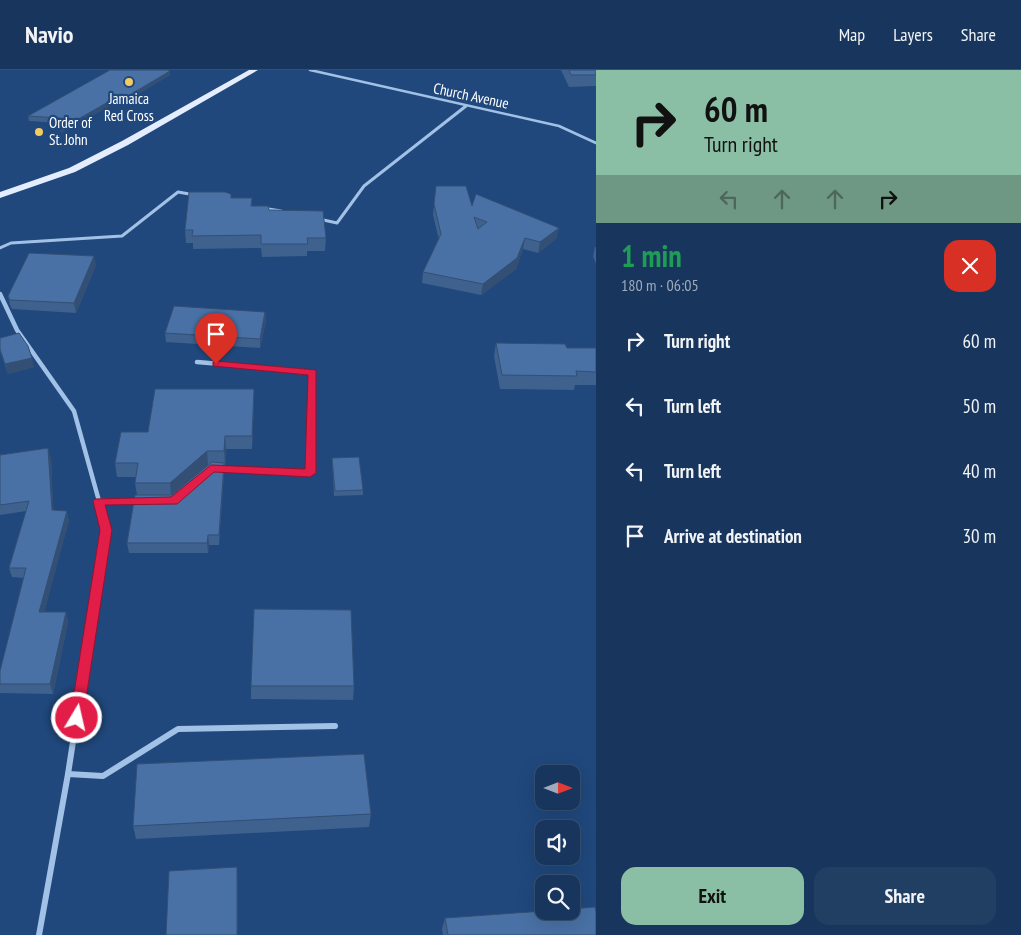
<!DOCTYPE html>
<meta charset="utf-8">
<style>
body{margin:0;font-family:"PT Sans Narrow",sans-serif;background:#213e63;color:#f1f3f6;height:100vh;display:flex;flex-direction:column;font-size:19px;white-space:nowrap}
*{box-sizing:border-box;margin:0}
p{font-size:16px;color:#9fabbc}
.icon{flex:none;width:28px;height:28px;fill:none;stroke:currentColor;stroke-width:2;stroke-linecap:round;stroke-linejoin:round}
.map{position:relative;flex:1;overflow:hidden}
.sheet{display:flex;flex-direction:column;background:#18365d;width:425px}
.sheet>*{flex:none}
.top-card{background:#8abfa5;color:#111;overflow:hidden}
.needle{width:32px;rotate:90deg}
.fabs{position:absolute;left:535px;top:695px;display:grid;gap:10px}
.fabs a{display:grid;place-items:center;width:45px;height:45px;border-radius:10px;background:#18365d;box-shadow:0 5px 20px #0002,0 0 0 1px #365072;font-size:25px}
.pin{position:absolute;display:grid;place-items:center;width:42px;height:42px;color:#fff;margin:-51px -21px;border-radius:50% 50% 50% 0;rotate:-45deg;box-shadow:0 0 5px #0007}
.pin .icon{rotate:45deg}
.me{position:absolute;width:55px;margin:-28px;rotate:9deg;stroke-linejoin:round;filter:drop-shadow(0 0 4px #0008)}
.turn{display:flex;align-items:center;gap:18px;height:105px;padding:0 25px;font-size:22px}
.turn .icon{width:65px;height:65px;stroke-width:2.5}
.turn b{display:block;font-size:35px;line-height:42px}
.lanes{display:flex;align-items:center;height:48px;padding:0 25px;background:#0003;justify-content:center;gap:25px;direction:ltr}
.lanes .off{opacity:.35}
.round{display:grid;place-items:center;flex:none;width:52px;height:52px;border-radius:15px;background:#213e63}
.summary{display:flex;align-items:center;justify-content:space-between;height:85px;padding:0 25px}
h1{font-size:30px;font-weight:700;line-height:38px;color:#1e9e55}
.button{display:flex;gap:10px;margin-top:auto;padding:10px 25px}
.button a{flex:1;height:58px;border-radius:15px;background:#8abfa5;color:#111;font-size:20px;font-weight:700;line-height:58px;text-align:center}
.button a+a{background:#213e63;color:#f1f3f6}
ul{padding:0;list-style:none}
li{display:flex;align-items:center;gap:15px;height:65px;padding:0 25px}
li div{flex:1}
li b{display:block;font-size:19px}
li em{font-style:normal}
header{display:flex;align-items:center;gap:30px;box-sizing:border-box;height:70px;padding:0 25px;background:#18365d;border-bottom:1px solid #365072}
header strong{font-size:24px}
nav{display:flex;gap:28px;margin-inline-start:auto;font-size:18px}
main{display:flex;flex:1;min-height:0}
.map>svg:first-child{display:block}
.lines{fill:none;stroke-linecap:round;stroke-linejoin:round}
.service{stroke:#a2c1e6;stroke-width:2.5}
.minor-far2{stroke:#a2c1e6;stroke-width:3}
.minor-far1{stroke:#a2c1e6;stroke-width:4.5}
.minor{stroke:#a2c1e6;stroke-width:6}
.primary{fill:#e4edfd;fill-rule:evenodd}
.wall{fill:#3f618e}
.shaded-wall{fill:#334f74}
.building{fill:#4971a5;stroke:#334f74;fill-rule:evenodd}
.route{fill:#e11d48;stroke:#92132f}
.poi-dot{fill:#f4ca63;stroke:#20487c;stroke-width:2}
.labels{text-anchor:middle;stroke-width:4.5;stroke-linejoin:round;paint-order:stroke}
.far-street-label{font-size:15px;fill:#fff;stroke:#20487c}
.far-poi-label{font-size:15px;fill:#fff;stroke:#20487c}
</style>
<header>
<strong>Navio</strong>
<nav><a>Map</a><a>Layers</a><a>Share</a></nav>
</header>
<main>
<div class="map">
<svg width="596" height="865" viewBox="0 0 596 865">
<rect width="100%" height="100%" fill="#20487c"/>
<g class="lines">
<path class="service" d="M310,0l249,56 37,17"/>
<g class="minor-far2">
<path d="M262,138l19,3"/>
<path d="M319,149l18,4 27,-37 102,-80"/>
<path d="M0,178l11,-5 111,-7 56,-44 17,3"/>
</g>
<g class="minor-far1">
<path d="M0,224l17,36 57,81 25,90h39"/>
<path d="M197,292l116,10 -3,101 -90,-4"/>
<path d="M99,431l7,29 -5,32"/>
</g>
<g class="minor">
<path d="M101,490l-33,214 35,2 75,-47 157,-3"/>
<path d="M39,865l29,-161"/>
</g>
<path class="primary" d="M249,0h9l-130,75 -53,27 -75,26v-6l69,-24 53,-27z"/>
</g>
<g class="wall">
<path d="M561,0h35v16l-27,1z"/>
<path d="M170,1v4l-42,25 -6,-1 -61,34 -1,-10 -31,-2 -1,-5z"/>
<path d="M436,116l36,20 87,22 -3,11 -18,14 -15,-4 -7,20 -35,26 -59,-12 1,-11 16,-32 -6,-25z"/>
<path d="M231,128h21v8l17,4 57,28 -1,13h-18v5l-45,1 -1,-9 -68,1v-6h-7l-1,-13z"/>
<path d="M595,177h1v17l-3,-8z"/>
<path d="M96,195l-20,48 -64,-4 -2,-4 -2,-9z"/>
<path d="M265,242l1,9 -6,27 -94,-6 -1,-9z"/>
<path d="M0,268l34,29 -26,7 -8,-23z"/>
<path d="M496,273l71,5h29v37h-21l-1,5 -74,-1 -6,-33z"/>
<path d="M254,332l-2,47h-26l-1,16h-1v8l-5,72h-10l-1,8h-79l-2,-10 10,-48 -2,-12 1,-6h-19l-2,-14 33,-31z"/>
<path d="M0,385l51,3 2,52 16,10 -25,92h22l2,10 -15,72 -53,-1v-22l24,-93 -12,-1 -3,-9 17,-57 -26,4z"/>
<path d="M332,388l31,32v5l-29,1z"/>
<path d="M251,616h103l-1,14 -102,-1z"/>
<path d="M371,744l-2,13 -233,12 -3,-13z"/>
<path d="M445,848l151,17h-153l-1,-6z"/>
</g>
<g class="shaded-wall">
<path d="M170,1v4l-42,25v-4z"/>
<path d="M122,24v5l-61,34v-4z"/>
<path d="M559,158l-3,11 -18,14 2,-11z"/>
<path d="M525,168l-2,11 -7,20 -35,26 2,-11z"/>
<path d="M94,186l2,9 -20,48 -2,-10z"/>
<path d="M265,242l1,9 -6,27v-9z"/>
<path d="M32,288l2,9 -26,7 -3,-10z"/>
<path d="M254,319v13l-2,47v-13z"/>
<path d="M225,366l1,13 -1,16 -1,-14z"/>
<path d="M48,378l3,10 3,62 -2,-10z"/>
<path d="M207,381l1,14 -37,32 -1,-14z"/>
<path d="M224,393v10l-5,72v-10z"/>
<path d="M67,441l2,9 -27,101 -3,-9z"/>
<path d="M208,465l1,10 -1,8 -1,-10z"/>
<path d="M66,542l2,10 -15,72 -3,-10z"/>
<path d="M237,797l1,12v56h-1z"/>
</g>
<g class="building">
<path d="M110,0h57l3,1 -42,25 -6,-2 -61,35 -1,-11 -32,-2z"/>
<path d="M569,0h27v5h-25z"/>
<path d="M436,116h30l6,20 4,-12 83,34 -19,14 -15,-4 -8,20 -34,26 -60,-12 18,-38 -7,-30zM474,147l13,5 -9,7z"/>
<path d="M189,122h36l6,2v4h21l-1,8h17l1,4 54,1 3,27h-19l1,6h-47v-9l-69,1 1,-6h-8z"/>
<path d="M29,183l65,3 -20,47 -64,-3 -2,-4z"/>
<path d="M174,236l91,6 -5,27 -95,-6z"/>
<path d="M19,263l9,13 4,12 -27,6 -5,-15v-11z"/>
<path d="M496,273l69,1 2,4h29v24l-20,-1 1,5 -75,-1z"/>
<path d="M155,319h99l-2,47h-27l-1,15h-17l-37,32h-35l3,-20h-23l6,-31h27z"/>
<path d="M48,378l4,62 15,1 -28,101h27l-16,72h-50v-13l26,-103h-17l20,-67 -29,4v-50z"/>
<path d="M359,387l4,33 -28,1 -3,-33z"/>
<path d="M212,392l12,1 -5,72h-11l-1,8h-80l8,-48h37z"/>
<path d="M254,539l97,1 3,76h-103z"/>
<path d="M364,684l7,60 -238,12 4,-62z"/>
<path d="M237,797v68h-71l3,-64z"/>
<path d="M595,837l1,5v23h-148l-3,-17 99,-7h27v-2z"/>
</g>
<path class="route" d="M216,291l100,9v103l-6,4 -96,-5 -37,32 -72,1 7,25 -29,188 -2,4h-9l-2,-4 30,-188 -7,-29 2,-2 76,-2 40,-32 94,4 3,-94 -95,-9v-4z"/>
<g class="poi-dot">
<circle cx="129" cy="12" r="5"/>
<circle cx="39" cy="62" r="5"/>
</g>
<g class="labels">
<g class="far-street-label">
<text transform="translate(471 26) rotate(12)" y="5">Church Avenue</text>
</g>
<g class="far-poi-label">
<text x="129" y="34">Jamaica<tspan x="129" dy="17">Red Cross</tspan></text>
<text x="49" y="58" text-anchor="start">Order of<tspan x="49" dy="17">St. John</tspan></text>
</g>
</g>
</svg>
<div class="fabs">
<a><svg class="needle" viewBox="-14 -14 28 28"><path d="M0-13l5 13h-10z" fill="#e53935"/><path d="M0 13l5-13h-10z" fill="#9fabbc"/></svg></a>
<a><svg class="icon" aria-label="sound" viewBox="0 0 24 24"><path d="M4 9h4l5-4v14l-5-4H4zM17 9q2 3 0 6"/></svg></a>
<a><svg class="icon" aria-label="search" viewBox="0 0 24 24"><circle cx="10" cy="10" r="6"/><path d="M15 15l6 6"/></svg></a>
</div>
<div class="pin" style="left:216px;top:294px;background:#d93025"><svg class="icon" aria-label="arrive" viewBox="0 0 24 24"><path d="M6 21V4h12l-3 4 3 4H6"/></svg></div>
<svg class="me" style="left:77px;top:648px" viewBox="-20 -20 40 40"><circle r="17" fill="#e11d48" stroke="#fff" stroke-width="3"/><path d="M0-11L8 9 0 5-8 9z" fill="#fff"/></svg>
</div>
<section class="sheet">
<div class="top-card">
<div class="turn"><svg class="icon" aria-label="right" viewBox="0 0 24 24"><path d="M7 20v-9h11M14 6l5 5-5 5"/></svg><div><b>60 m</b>Turn right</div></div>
<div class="lanes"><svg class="icon off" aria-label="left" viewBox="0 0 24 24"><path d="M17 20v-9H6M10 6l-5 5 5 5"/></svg><svg class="icon off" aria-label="ahead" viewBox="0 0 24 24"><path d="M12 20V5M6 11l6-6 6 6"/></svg><svg class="icon off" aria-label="ahead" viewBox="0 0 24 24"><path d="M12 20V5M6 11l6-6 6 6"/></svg><svg class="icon" aria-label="right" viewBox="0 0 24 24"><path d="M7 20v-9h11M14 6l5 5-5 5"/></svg></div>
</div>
<div class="summary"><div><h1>1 min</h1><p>180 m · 06:05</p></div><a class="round" style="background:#d93025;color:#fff"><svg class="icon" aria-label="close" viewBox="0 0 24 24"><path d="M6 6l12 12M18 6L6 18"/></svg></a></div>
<ul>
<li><svg class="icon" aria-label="right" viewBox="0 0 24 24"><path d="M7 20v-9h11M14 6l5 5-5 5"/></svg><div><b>Turn right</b></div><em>60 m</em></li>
<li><svg class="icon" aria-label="left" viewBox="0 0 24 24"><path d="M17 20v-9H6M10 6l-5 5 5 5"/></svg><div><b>Turn left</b></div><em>50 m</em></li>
<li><svg class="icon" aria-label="left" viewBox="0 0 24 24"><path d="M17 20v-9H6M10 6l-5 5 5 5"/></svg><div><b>Turn left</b></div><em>40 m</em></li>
<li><svg class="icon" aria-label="arrive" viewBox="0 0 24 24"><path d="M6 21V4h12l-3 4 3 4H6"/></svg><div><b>Arrive at destination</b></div><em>30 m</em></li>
</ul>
<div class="button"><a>Exit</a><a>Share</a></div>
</section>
</main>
